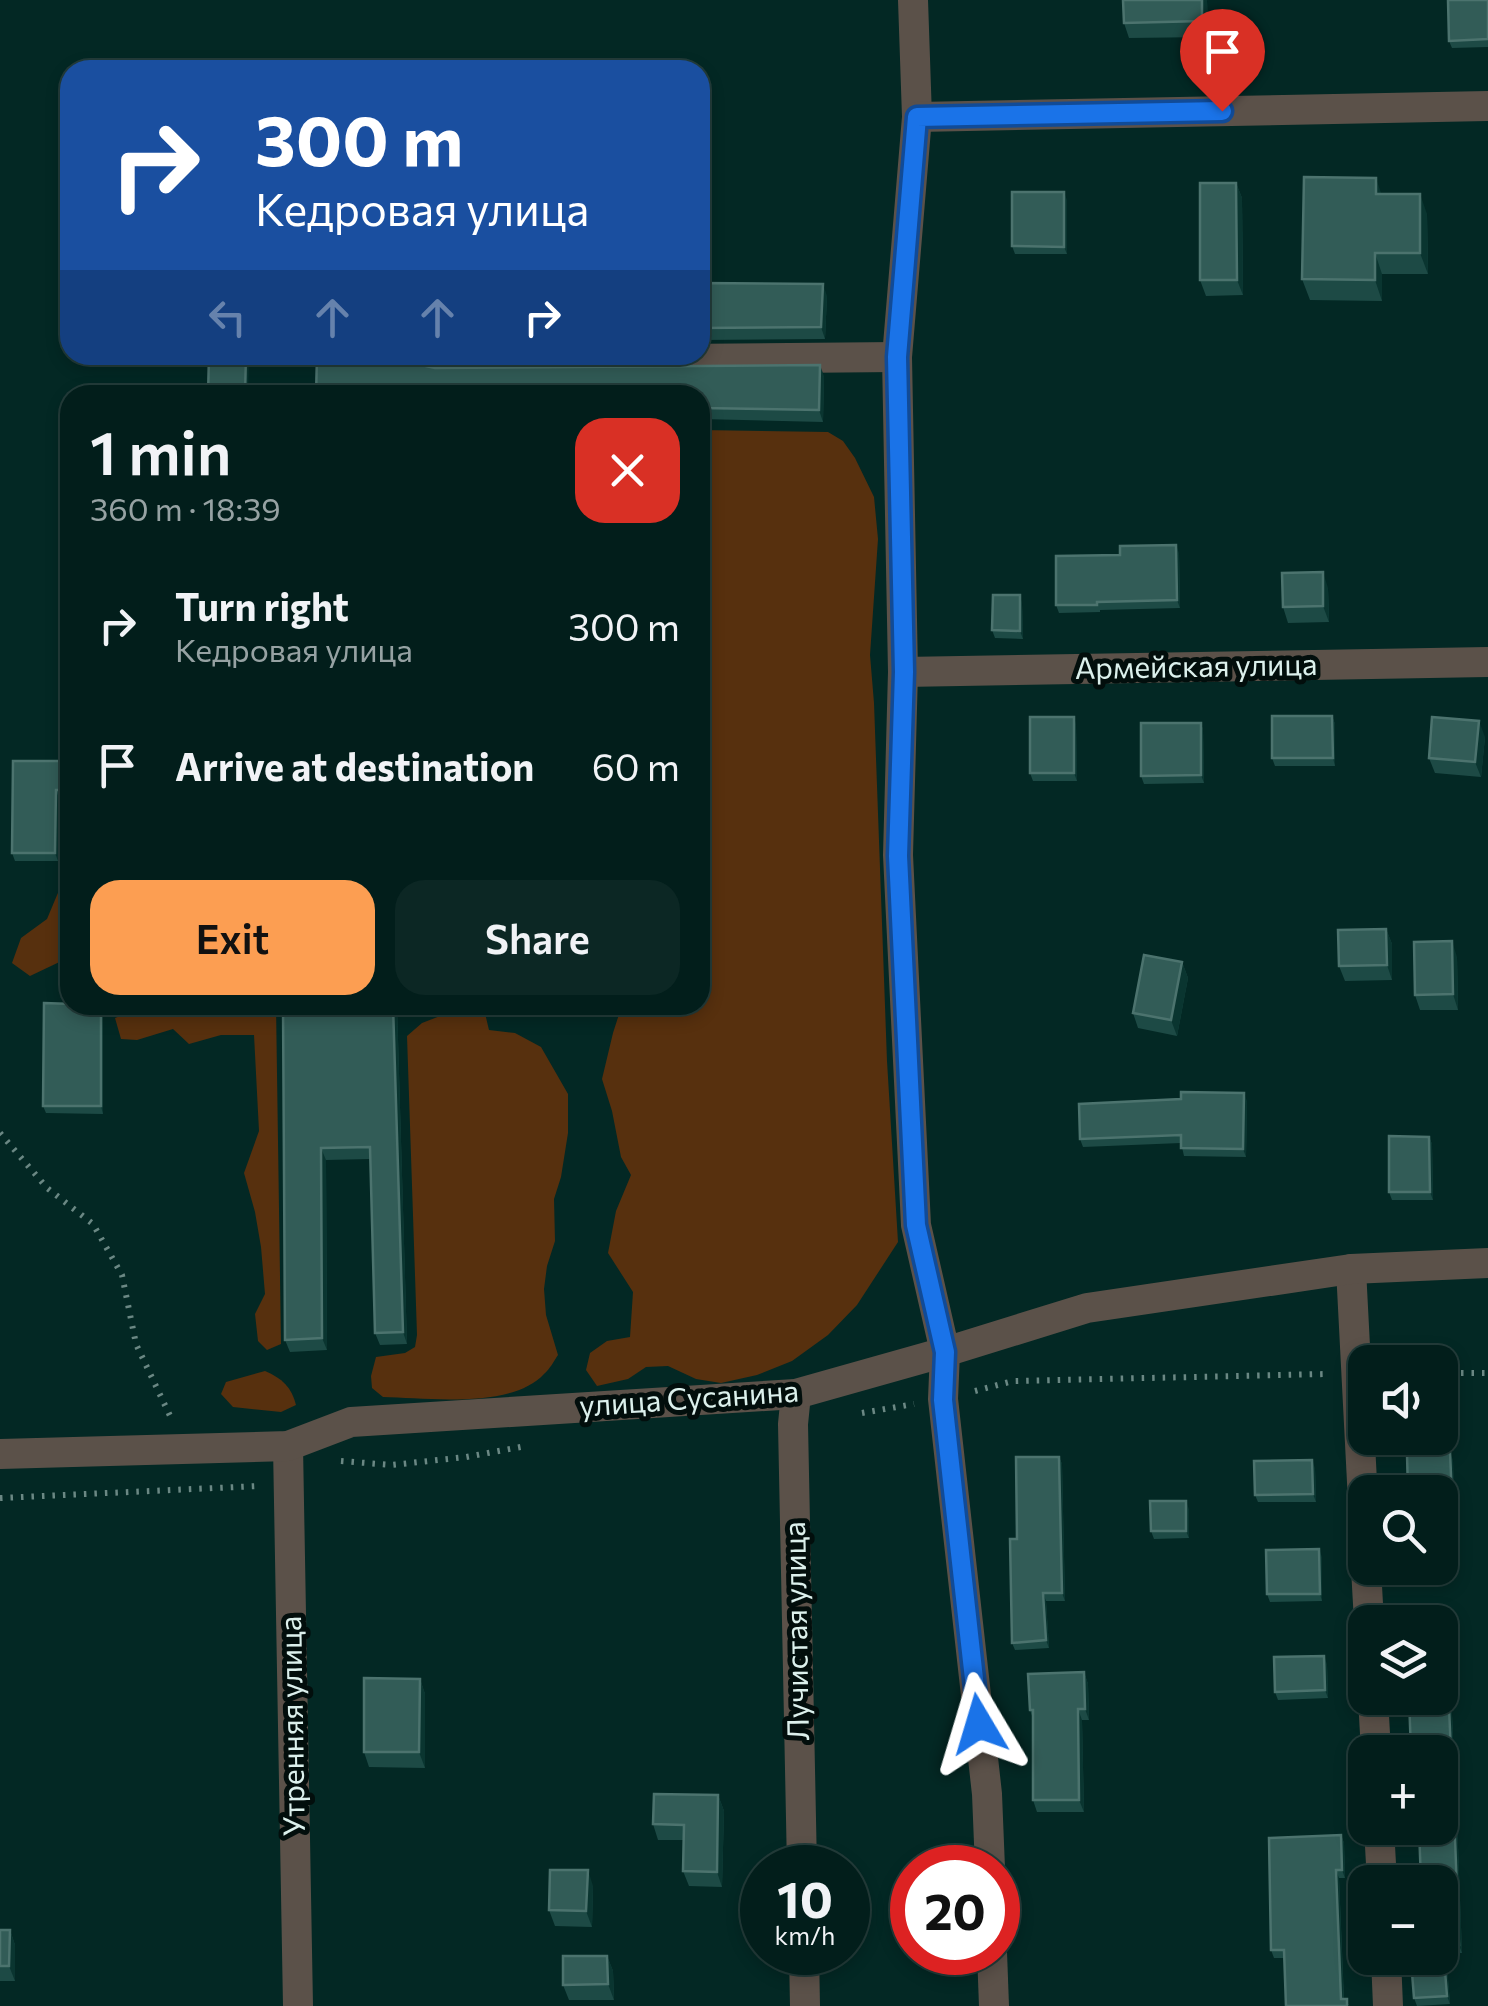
<!DOCTYPE html>
<meta charset="utf-8">
<style>
body{margin:0;font-family:Commissioner,sans-serif;background:#0c2724;color:#f1f3f6;height:100vh;display:flex;flex-direction:column;font-size:38px;white-space:nowrap}
*{box-sizing:border-box;margin:0}
p{font-size:32px;color:#96a2a3}
.icon{flex:none;width:55px;height:55px;fill:none;stroke:currentColor;stroke-width:2;stroke-linecap:round;stroke-linejoin:round}
.map{position:relative;flex:1;overflow:hidden}
.side{position:absolute;left:60px;top:385px;width:650px;height:630px;display:flex;flex-direction:column;background:#021e1b;border-radius:30px;box-shadow:0 5px 15px #0003,0 0 0 2px #233c3a}
.side>*{flex:none}
.hud{position:absolute;left:60px;top:60px;width:650px;height:305px;border-radius:30px;box-shadow:0 5px 15px #0003,0 0 0 2px #233c3a;background:#1a4fa0;color:#fff;overflow:hidden}
.controls{position:absolute;left:1348px;top:1345px;display:grid;gap:20px}
.controls a{display:grid;place-items:center;width:110px;height:110px;border-radius:20px;background:#021e1b;box-shadow:0 5px 15px #0003,0 0 0 2px #233c3a;font-size:50px}
.speed{position:absolute;left:740px;top:1845px;display:flex;gap:20px;font-size:50px;font-weight:700;text-align:center}
.speed>*{display:grid;place-content:center;width:130px;height:130px;border-radius:50%;background:#021e1b;box-shadow:0 5px 15px #0003,0 0 0 2px #233c3a;line-height:1}
.speed small{font-size:25px;font-weight:400}
.speed .limit{border:15px solid #d22;background:#fff;color:#111}
.pin{position:absolute;display:grid;place-items:center;width:85px;height:85px;color:#fff;margin:-102px -42px;border-radius:50% 50% 50% 0;rotate:-45deg;box-shadow:0 0 10px #0007}
.pin .icon{rotate:45deg}
.me{position:absolute;width:110px;margin:-55px;rotate:353deg;stroke-linejoin:round;filter:drop-shadow(0 0 8px #0008)}
.turn{display:flex;align-items:center;gap:35px;height:210px;padding:0 30px;font-size:45px}
.turn .icon{width:130px;height:130px;stroke-width:2.5}
.turn b{display:block;font-size:70px;line-height:85px}
.lanes{display:flex;align-items:center;height:95px;padding:0 30px;background:#0003;justify-content:center;gap:50px;direction:ltr}
.lanes .off{opacity:.35}
.round{display:grid;place-items:center;flex:none;width:105px;height:105px;border-radius:30px;background:#0c2724}
.head{display:flex;align-items:center;justify-content:space-between;height:170px;padding:0 30px}
h1{font-size:60px;font-weight:600;line-height:75px}
.action{display:flex;gap:20px;margin-top:auto;padding:20px 30px}
.action a{flex:1;height:115px;border-radius:30px;background:#fc9e52;color:#111;font-size:40px;font-weight:600;line-height:115px;text-align:center}
.action a+a{background:#0c2724;color:#f1f3f6}
ul{padding:0;list-style:none}
li{display:flex;align-items:center;gap:30px;height:140px;padding:0 30px}
li div{flex:1}
li b{display:block;font-size:38px}
li em{font-style:normal}
.map>svg:first-child{display:block}
.green{fill:#57300e}
.lines{fill:none;stroke-linecap:round;stroke-linejoin:round}
.path{stroke:#6b8884;stroke-width:6;stroke-dasharray:2.5 8;stroke-linecap:butt}
.minor{stroke:#5b5149;stroke-width:30}
.wall{fill:#1d4a45}
.shaded-wall{fill:#0a3530}
.building{fill:#325c57;stroke:#4c736e;stroke-width:2.5}
.route-casing{stroke:#114b97;stroke-width:25}
.route{stroke:#1a73e8;stroke-width:18}
.labels{text-anchor:middle;stroke-width:10;stroke-linejoin:round;paint-order:stroke}
.street-label{font-size:30px;fill:#dcf0ec;stroke:#020e0c}
</style>
<div class="map">
<svg width="1488" height="2006" viewBox="0 0 1488 2006">
<rect width="100%" height="100%" fill="#032824"/>
<g class="green">
<path d="M700,430l128,2 15,9 12,17 19,39 4,42 -8,116 4,48 13,358 11,181 -41,63 -29,30 -36,26 -35,14 -36,8 -25,-4 -28,-13 -22,1 -18,12 -31,7 -11,-16 4,-17 17,-12 23,-4 3,-45 -25,-39 8,-42 15,-36 -10,-18 -9,-46 -10,-32 11,-46 9,-28h78z"/>
<path d="M70,883v74l-40,19 -18,-13 9,-25 26,-19 13,-31z"/>
<path d="M142,1005h134l5,339 -14,6 -9,-9 -3,-27 10,-20 -4,-47 -6,-35 -11,-39 15,-42 -5,-96h-33l-32,9 -16,-15 -36,11 -16,-1 -6,-21 23,-9z"/>
<path d="M460,1005h19l5,4 5,21 26,3 26,14 27,47v39l-7,44 -7,22 1,42 -8,25 -3,23 2,26 12,40c-4,6 -8,14 -14,19 -32,35 -117,24 -161,23l-11,-9 -1,-12 5,-19 29,-4 10,-6 2,-12 -10,-299 15,-13 31,-12z"/>
<path d="M265,1371c17,7 27,17 31,34l-15,7 -48,-5 -12,-13 5,-12z"/>
</g>
<g class="lines">
<g class="path">
<path d="M0,1133l47,55 46,36 29,51 14,69 36,76"/>
<path d="M1440,1373h48"/>
<path d="M975,1391l38,-10 313,-7"/>
<path d="M862,1413l52,-9"/>
<path d="M341,1461l51,4 74,-8 60,-11"/>
<path d="M0,1498l258,-12"/>
</g>
<g class="minor">
<path d="M913,0l4,117 -20,240 6,315 -5,183 18,370 29,127 -2,47 44,395 3,74"/>
<path d="M917,117l571,-11"/>
<path d="M439,361l458,-4"/>
<path d="M903,672l585,-10"/>
<path d="M1351,1269l14,271"/>
<path d="M796,1394l-3,30 9,444"/>
<path d="M288,1446l10,560"/>
<path d="M0,1454l288,-8 63,-24 445,-28 149,-42 142,-44 264,-39 137,-6"/>
<path d="M1366,1568l3,54"/>
<path d="M1373,1698l3,54"/>
<path d="M1379,1828l3,54"/>
<path d="M804,1952l1,54"/>
<path d="M992,1952l2,54"/>
<path d="M1386,1958l2,48"/>
</g>
</g>
<g class="wall">
<path d="M1123,0h84l1,37 -79,1 -5,-15z"/>
<path d="M1488,0v47l-36,1 -3,-7z"/>
<path d="M1236,183l6,15 1,97 -37,1 -6,-16z"/>
<path d="M1381,194l46,20 1,60h-46v27l-72,-1 -8,-21z"/>
<path d="M1067,200v54h-52l-3,-8z"/>
<path d="M700,283l127,13 -2,43 -125,1z"/>
<path d="M422,355l-1,6 5,5 9,2 389,8 -1,46 -123,-3v-24h-384z"/>
<path d="M1179,553l1,55 -80,2v2l-41,1 -3,-8z"/>
<path d="M1328,588l1,34 -41,1 -5,-16z"/>
<path d="M1022,603l1,36 -28,-1 -3,-8z"/>
<path d="M1332,716l3,8v42h-60l-3,-8z"/>
<path d="M1201,723l2,7 1,53 -60,1 -3,-8z"/>
<path d="M1076,724l1,57h-44l-3,-8z"/>
<path d="M1485,737l-4,40 -46,-4 -6,-15z"/>
<path d="M70,761v37h-11l-1,63h-43l-3,-8z"/>
<path d="M1386,929l6,15v36l-47,1 -6,-15z"/>
<path d="M1457,957l1,53h-38l-5,-15z"/>
<path d="M1182,962l6,16 -11,58 -39,-8 -5,-15z"/>
<path d="M101,1005l2,6v103l-57,-1 -3,-7z"/>
<path d="M283,1005h114l10,339 -27,1 -5,-12 -5,-174 -44,1 1,190 -37,2 -5,-12z"/>
<path d="M1247,1101l-1,56 -62,-1 -3,-13 -98,4 -3,-8z"/>
<path d="M1429,1137l3,7 1,56h-41l-3,-8z"/>
<path d="M1059,1457l3,7 3,137h-19l3,47 -34,2 -3,-7 5,-104z"/>
<path d="M1453,1460l1,45h-5l1,61 -10,1v-75z"/>
<path d="M1315,1468l1,34h-58l-3,-7z"/>
<path d="M1189,1509v29l-35,1 -3,-8z"/>
<path d="M1322,1557v44l-52,1 -3,-8z"/>
<path d="M1448,1622l6,138 -14,1v-9z"/>
<path d="M1327,1664l1,34 -50,2 -3,-8z"/>
<path d="M1084,1672l4,12 1,36h-7l2,92h-47l-4,-12v-81l-3,-9z"/>
<path d="M420,1679l5,15v74l-56,-1 -5,-15z"/>
<path d="M718,1795l6,16 -2,76 -33,-1 -6,-15 1,-31h-26l-5,-16z"/>
<path d="M1457,1819l5,134h-22v-71z"/>
<path d="M1341,1835l3,8 1,35h-6l5,121 6,7 -66,-48h-10l-3,-8z"/>
<path d="M593,1886l-1,41 -37,-1 -6,-16z"/>
<path d="M0,1930h10l5,15v36h-15z"/>
<path d="M607,1956l6,15 1,29h-45l-6,-15z"/>
<path d="M1444,1958l3,8 3,38 -33,2 -3,-8z"/>
</g>
<g class="shaded-wall">
<path d="M1202,0h5l1,37 -6,-16z"/>
<path d="M1376,178l7,21 -7,-5z"/>
<path d="M1236,183l6,15 1,97 -6,-15z"/>
<path d="M1064,192l3,8v54l-3,-7z"/>
<path d="M1420,194l7,20 1,60 -8,-21z"/>
<path d="M1375,253l7,21v27l-7,-21z"/>
<path d="M823,284l4,12 -2,43 -4,-12z"/>
<path d="M246,355h3l-1,40h-3z"/>
<path d="M820,365l4,11 -1,46 -4,-12z"/>
<path d="M1176,545l3,8 1,55 -3,-8z"/>
<path d="M1323,572l5,16 1,34 -6,-16z"/>
<path d="M1020,595l2,8 1,36 -3,-8z"/>
<path d="M1332,716l3,8v42l-2,-8z"/>
<path d="M1074,717l2,7 1,57 -3,-8z"/>
<path d="M1479,721l6,16 -4,40 -6,-15z"/>
<path d="M1201,723l2,7 1,53 -3,-8z"/>
<path d="M56,790l3,8 -1,63 -3,-8z"/>
<path d="M1386,929l6,15v36l-5,-15z"/>
<path d="M1452,941l5,16 1,53 -5,-16z"/>
<path d="M1182,962l6,16 -11,58 -6,-16z"/>
<path d="M101,1005l2,6v103l-2,-8z"/>
<path d="M393,1005h4l10,339 -4,-12z"/>
<path d="M1244,1093l3,8 -1,56 -3,-8z"/>
<path d="M1429,1137l3,7 1,56 -3,-8z"/>
<path d="M321,1148l5,12 1,190 -5,-12z"/>
<path d="M1450,1452l3,8 1,45 -2,-8z"/>
<path d="M1059,1457l3,7 3,137 -3,-8z"/>
<path d="M1312,1460l3,8 1,34 -3,-8z"/>
<path d="M1446,1497l3,8 1,61 -3,-7z"/>
<path d="M1186,1501l3,8v29l-3,-7z"/>
<path d="M1319,1549l3,8v44l-2,-7z"/>
<path d="M1043,1593l3,8 3,47 -3,-8z"/>
<path d="M1445,1614l3,8 6,138 -3,-7z"/>
<path d="M1324,1656l3,8 1,34 -3,-8z"/>
<path d="M1084,1672l4,12 1,36 -4,-11z"/>
<path d="M420,1679l5,15v74l-6,-16z"/>
<path d="M1078,1709l4,11 2,92 -5,-12z"/>
<path d="M718,1795l6,16 -2,76 -5,-15z"/>
<path d="M1454,1811l3,8 5,134 -3,-8z"/>
<path d="M1341,1835l3,8 1,35 -3,-8z"/>
<path d="M588,1870l5,16 -1,41 -6,-16z"/>
<path d="M1336,1870l3,8 5,128 -3,-7z"/>
<path d="M10,1930l5,15v36l-6,-15z"/>
<path d="M607,1956l6,15 1,29 -6,-16z"/>
<path d="M1444,1958l3,8 3,38 -3,-8z"/>
</g>
<g class="building">
<path d="M1123,0h79v21l-78,2z"/>
<path d="M1448,0h40v39l-39,2z"/>
<path d="M1304,177l72,1v16h44v59h-45v27l-73,-1z"/>
<path d="M1200,183h36l1,97h-37z"/>
<path d="M1012,192h52v55l-52,-1z"/>
<path d="M700,283l123,1 -2,43 -121,1z"/>
<path d="M209,355h37l-1,40h-37z"/>
<path d="M317,355h101l1,5 7,6 9,2 385,-3 -1,45 -119,-2v-13h-384z"/>
<path d="M1176,545l1,55 -80,2v3h-41v-49l64,-1v-9z"/>
<path d="M1323,572v34l-40,1 -1,-34z"/>
<path d="M993,595h27v36l-28,-1z"/>
<path d="M1272,716h60l1,42h-61z"/>
<rect x="1030" y="717" width="44" height="56"/>
<path d="M1432,717l47,4 -4,41 -46,-4z"/>
<path d="M1141,723h60v52l-60,1z"/>
<path d="M13,761h57v29h-14l-1,63h-43z"/>
<path d="M1386,929l1,36 -48,1 -1,-36z"/>
<path d="M1452,941l1,53 -38,1 -1,-53z"/>
<path d="M1144,955l38,7 -11,58 -38,-7z"/>
<path d="M44,1003l57,2v101h-58z"/>
<path d="M283,1005h110l10,327 -28,1 -5,-186 -49,1 1,190 -37,2z"/>
<path d="M1181,1092l63,1 -1,56 -62,-1v-13l-101,4 -1,-35 102,-5z"/>
<path d="M1389,1136l40,1 1,55h-41z"/>
<path d="M1450,1452l2,45h-6l1,62h-7v-67h-32l-1,-38z"/>
<path d="M1016,1457h43l3,136h-19l3,47 -34,3 -2,-104h7z"/>
<path d="M1312,1460l1,34 -58,1 -1,-34z"/>
<path d="M1150,1501h36v30h-35z"/>
<path d="M1319,1549l1,45h-53l-1,-44z"/>
<path d="M1445,1614l6,139 -40,-1 -2,-54h31v-76h-37l-1,-6z"/>
<path d="M1324,1656l1,34 -50,2 -1,-35z"/>
<path d="M1084,1672l1,37h-7l1,91h-46v-90h-3l-2,-36z"/>
<path d="M364,1678l56,1 -1,73h-55z"/>
<path d="M654,1794l64,1 -1,77 -34,-1 1,-46 -31,-1z"/>
<path d="M1454,1811l5,134h-19v-63h-19l-2,-54h21v-16z"/>
<path d="M1341,1835l1,35h-6l5,129h6v7h-61l-2,-56h-13l-2,-112z"/>
<path d="M550,1870h38l-2,41 -37,-1z"/>
<path d="M0,1930h10l-1,36h-9z"/>
<path d="M563,1956h44l1,28 -45,1z"/>
<path d="M1444,1958l3,38 -33,2 -3,-38z"/>
</g>
<g class="lines">
<defs>
<path id="route" d="M979,1724l-36,-324 2,-48 -29,-127 -18,-369 6,-184 -7,-315 20,-240 305,-6"/>
</defs>
<use href="#route" class="route-casing"/>
<use href="#route" class="route"/>
</g>
<g class="labels">
<g class="street-label">
<text transform="translate(1196 667) rotate(-1)" y="10">Армейская улица</text>
<text transform="translate(689 1399) rotate(-4)" y="10">улица Сусанина</text>
<text transform="translate(797 1631) rotate(-91)" y="10">Лучистая улица</text>
<text transform="translate(293 1726) rotate(-91)" y="10">Утренняя улица</text>
</g>
</g>
</svg>
<div class="controls">
<a><svg class="icon" aria-label="sound" viewBox="0 0 24 24"><path d="M4 9h4l5-4v14l-5-4H4zM17 9q2 3 0 6"/></svg></a>
<a><svg class="icon" aria-label="search" viewBox="0 0 24 24"><circle cx="10" cy="10" r="6"/><path d="M15 15l6 6"/></svg></a>
<a><svg class="icon" aria-label="layers" viewBox="0 0 24 24"><path d="M12 4l9 5-9 5-9-5zM3 14l9 5 9-5"/></svg></a>
<a>+</a>
<a>−</a>
</div>
<div class="speed"><div>10<small>km/h</small></div><div class="limit">20</div></div>
<div class="pin" style="left:1222px;top:111px;background:#d93025"><svg class="icon" aria-label="arrive" viewBox="0 0 24 24"><path d="M6 21V4h12l-3 4 3 4H6"/></svg></div>
<svg class="me" style="left:979px;top:1724px" viewBox="-20 -20 40 40"><path d="M0-17L14 15 0 8-14 15z" fill="#1a73e8" stroke="#fff" stroke-width="4"/></svg>
<div class="hud">
<div class="turn"><svg class="icon" aria-label="right" viewBox="0 0 24 24"><path d="M7 20v-9h11M14 6l5 5-5 5"/></svg><div><b>300 m</b>Кедровая улица</div></div>
<div class="lanes"><svg class="icon off" aria-label="left" viewBox="0 0 24 24"><path d="M17 20v-9H6M10 6l-5 5 5 5"/></svg><svg class="icon off" aria-label="ahead" viewBox="0 0 24 24"><path d="M12 20V5M6 11l6-6 6 6"/></svg><svg class="icon off" aria-label="ahead" viewBox="0 0 24 24"><path d="M12 20V5M6 11l6-6 6 6"/></svg><svg class="icon" aria-label="right" viewBox="0 0 24 24"><path d="M7 20v-9h11M14 6l5 5-5 5"/></svg></div>
</div>
<section class="side">
<div class="head"><div><h1>1 min</h1><p>360 m · 18:39</p></div><a class="round" style="background:#d93025;color:#fff"><svg class="icon" aria-label="close" viewBox="0 0 24 24"><path d="M6 6l12 12M18 6L6 18"/></svg></a></div>
<ul>
<li><svg class="icon" aria-label="right" viewBox="0 0 24 24"><path d="M7 20v-9h11M14 6l5 5-5 5"/></svg><div><b>Turn right</b><p>Кедровая улица</p></div><em>300 m</em></li>
<li><svg class="icon" aria-label="arrive" viewBox="0 0 24 24"><path d="M6 21V4h12l-3 4 3 4H6"/></svg><div><b>Arrive at destination</b></div><em>60 m</em></li>
</ul>
<div class="action"><a>Exit</a><a>Share</a></div>
</section>
</div>
